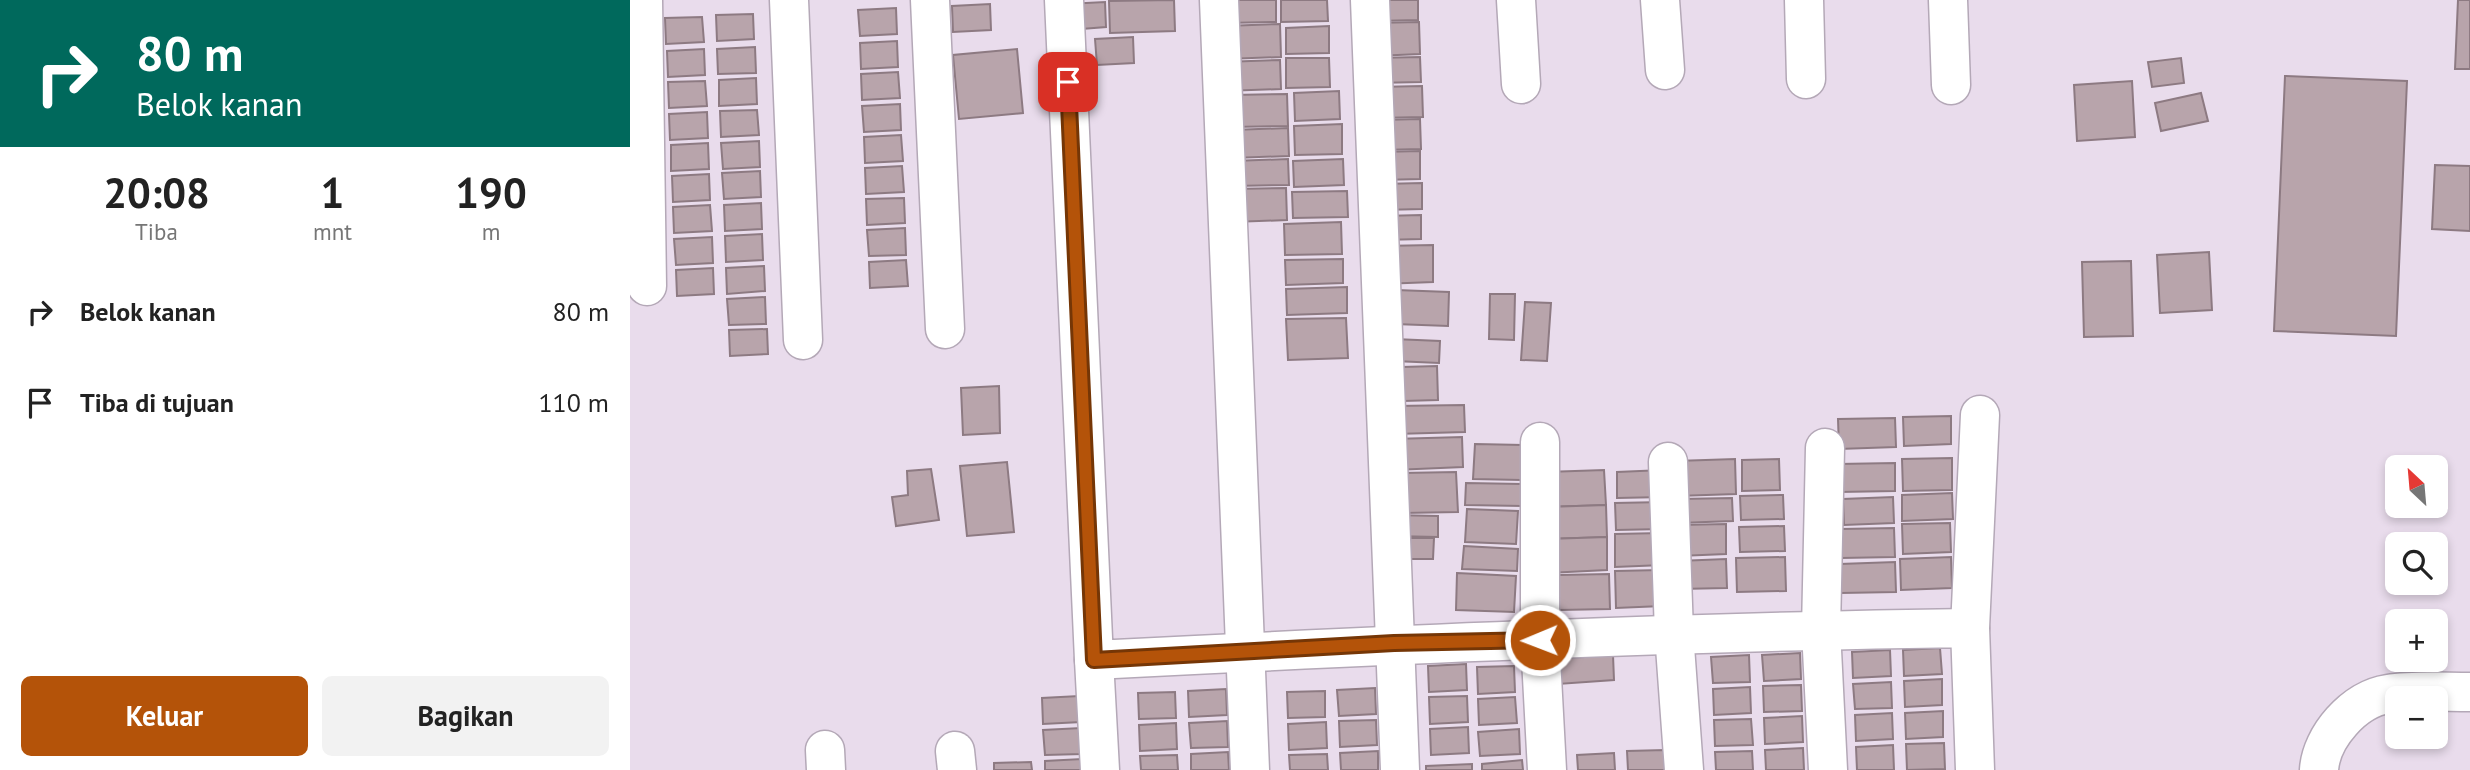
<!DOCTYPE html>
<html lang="id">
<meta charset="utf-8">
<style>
body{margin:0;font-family:"PT Sans",sans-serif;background:#f2f2f2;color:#222;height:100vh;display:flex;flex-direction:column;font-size:26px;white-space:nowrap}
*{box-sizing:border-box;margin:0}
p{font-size:23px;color:#767676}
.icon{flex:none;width:38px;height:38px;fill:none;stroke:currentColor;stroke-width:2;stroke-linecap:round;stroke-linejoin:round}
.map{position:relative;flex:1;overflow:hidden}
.details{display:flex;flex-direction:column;background:#fff;width:630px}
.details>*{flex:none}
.top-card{background:#00695c;color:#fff;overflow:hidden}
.needle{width:46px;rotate:334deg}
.buttons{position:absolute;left:1755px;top:455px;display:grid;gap:14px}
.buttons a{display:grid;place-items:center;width:63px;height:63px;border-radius:10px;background:#fff;box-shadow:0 4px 10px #0003;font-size:35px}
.pin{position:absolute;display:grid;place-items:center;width:60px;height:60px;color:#fff;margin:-30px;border-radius:14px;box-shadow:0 4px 10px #0006}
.me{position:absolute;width:77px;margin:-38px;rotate:269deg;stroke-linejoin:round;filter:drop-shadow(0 0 5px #0008)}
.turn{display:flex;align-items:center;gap:24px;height:147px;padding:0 21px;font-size:32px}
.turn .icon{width:91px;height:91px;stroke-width:2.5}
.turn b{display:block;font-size:49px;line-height:60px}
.eta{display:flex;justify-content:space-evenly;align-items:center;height:119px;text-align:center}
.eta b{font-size:42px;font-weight:700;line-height:49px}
.action{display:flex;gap:14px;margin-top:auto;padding:14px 21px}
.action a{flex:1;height:80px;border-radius:10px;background:#b45309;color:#fff;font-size:28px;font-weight:700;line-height:80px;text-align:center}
.action a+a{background:#f2f2f2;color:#222}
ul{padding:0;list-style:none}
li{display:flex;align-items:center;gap:21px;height:91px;padding:0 21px}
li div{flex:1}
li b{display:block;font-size:26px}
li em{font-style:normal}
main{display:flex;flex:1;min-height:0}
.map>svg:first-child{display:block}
.building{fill:#b8a4ab;stroke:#8d7a82;stroke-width:2}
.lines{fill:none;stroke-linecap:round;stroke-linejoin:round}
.minor-casing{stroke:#b4a8b7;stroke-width:41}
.minor{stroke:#fff;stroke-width:38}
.route-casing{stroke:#753606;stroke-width:18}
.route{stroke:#b45309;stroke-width:12}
</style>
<main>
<section class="details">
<div class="top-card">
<div class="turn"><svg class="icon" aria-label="right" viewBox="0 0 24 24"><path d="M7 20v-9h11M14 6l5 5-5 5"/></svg><div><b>80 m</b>Belok kanan</div></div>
</div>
<div class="eta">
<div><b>20:08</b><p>Tiba</p></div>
<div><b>1</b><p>mnt</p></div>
<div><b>190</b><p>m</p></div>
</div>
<ul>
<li><svg class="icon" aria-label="right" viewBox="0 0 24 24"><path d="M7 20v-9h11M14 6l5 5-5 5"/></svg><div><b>Belok kanan</b></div><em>80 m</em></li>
<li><svg class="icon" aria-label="arrive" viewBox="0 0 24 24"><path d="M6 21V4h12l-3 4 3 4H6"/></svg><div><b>Tiba di tujuan</b></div><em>110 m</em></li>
</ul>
<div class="action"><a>Keluar</a><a>Bagikan</a></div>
</section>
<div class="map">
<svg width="1840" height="770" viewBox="0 0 1840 770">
<rect width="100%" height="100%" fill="#e9dcec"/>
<g class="building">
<path d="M544,0l1,31 -65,2 -1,-32z"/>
<path d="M595,0h51v22l-50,1z"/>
<path d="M651,0h46l1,21 -47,1z"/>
<path d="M745,0h43v20l-42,1z"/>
<path d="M1828,0h12v69h-15z"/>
<path d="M475,2l1,25 -37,3 -2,-26z"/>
<path d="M360,4l1,26 -38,2 -1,-26z"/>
<path d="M266,8l1,26 -37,2 -2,-26z"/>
<path d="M123,14l1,25 -37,2 -1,-26z"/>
<path d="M72,17l2,25 -38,2 -1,-26z"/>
<path d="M789,22l1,32 -45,2 -1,-33z"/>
<path d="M650,24l1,33 -55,2 -1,-33z"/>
<path d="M699,26v27l-43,1v-26z"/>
<path d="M503,37l1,26 -37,2 -2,-26z"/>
<path d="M267,41l1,26 -37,2 -1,-26z"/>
<path d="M125,47l1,26 -38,1 -1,-25z"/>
<path d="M74,49l1,26 -37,2 -1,-26z"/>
<path d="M387,49l6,64 -64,6 -6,-64z"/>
<path d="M790,57l1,25 -47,1 -1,-25z"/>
<path d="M656,58h43l1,29 -44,1z"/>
<path d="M1551,58l3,25 -32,4 -4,-25z"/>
<path d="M650,60l1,29 -57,2 -1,-29z"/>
<path d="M268,72l2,26 -38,2 -1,-26z"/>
<path d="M1655,76l122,5 -11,255 -122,-5z"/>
<path d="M126,78l1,26 -38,2v-26z"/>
<path d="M75,81l2,25 -38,2 -1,-26z"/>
<path d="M1502,81l3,56 -58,4 -3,-56z"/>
<path d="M792,86l1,31 -46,1 -1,-31z"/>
<path d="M709,91l1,28 -45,2 -1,-28z"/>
<path d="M1571,93l7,28 -47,10 -6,-28z"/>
<path d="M657,94l1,32 -56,1 -1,-32z"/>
<path d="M270,104l1,26 -37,2 -2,-26z"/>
<path d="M127,110l2,25 -38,2 -1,-26z"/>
<path d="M77,112l1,26 -38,2 -1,-26z"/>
<path d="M790,119l1,30 -40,1 -1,-30z"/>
<path d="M712,124v30l-47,1 -1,-29z"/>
<path d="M658,128l1,28 -56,2 -1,-28z"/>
<path d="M271,135l2,26 -38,2 -1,-26z"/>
<path d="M129,141l1,26 -37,2 -2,-26z"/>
<path d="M78,143l1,26 -38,2v-26z"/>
<path d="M790,151v28l-39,1 -1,-28z"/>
<path d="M658,159l1,26 -56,1v-25z"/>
<path d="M713,159l1,26 -50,2 -1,-26z"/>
<path d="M1805,165l35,1v65l-38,-2z"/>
<path d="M272,166l2,26 -38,2 -1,-26z"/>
<path d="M130,171l1,26 -37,2 -2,-26z"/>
<path d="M79,174l1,26 -37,2 -1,-26z"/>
<path d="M792,183v26l-40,1v-26z"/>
<path d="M656,188l1,32 -54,2 -1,-33z"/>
<path d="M717,191l1,26 -55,1 -1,-26z"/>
<path d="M274,198l1,25 -38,2 -1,-26z"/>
<path d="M131,203l1,26 -37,2 -1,-26z"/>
<path d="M80,205l2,26 -38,2 -1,-26z"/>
<path d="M791,215v24l-38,1v-24z"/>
<path d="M711,222l1,32 -57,1 -1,-31z"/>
<path d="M275,228l1,27 -37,1 -2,-26z"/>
<path d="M132,234l1,26 -37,2 -1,-26z"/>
<path d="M82,237l1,26 -37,2 -2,-26z"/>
<path d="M803,245v37l-51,2v-38z"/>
<path d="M1579,252l3,58 -52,3 -3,-58z"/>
<path d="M713,259v24l-57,2 -1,-25z"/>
<path d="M276,260l2,26 -38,2 -1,-26z"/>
<path d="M1501,261l2,75 -49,1 -2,-75z"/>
<path d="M134,266l1,25 -38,3 -1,-26z"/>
<path d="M83,268l1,26 -37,2 -1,-26z"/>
<path d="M717,287v26l-60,2 -1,-26z"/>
<path d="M766,290l53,2 -1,34 -53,-2z"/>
<path d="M860,294h25l-1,46 -25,-1z"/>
<path d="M135,297l1,27 -37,1 -2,-26z"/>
<path d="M895,302l26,1 -4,58 -26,-1z"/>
<path d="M716,318l2,40 -60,2 -2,-41z"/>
<path d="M137,329l1,25 -38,2 -1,-26z"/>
<path d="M764,339l46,2 -1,22 -45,-2z"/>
<path d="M807,366l1,34 -35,1 -1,-34z"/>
<path d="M369,386l1,47 -37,2 -2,-47z"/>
<path d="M834,405l1,27 -70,2 -1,-28z"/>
<path d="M1321,416v28l-47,2 -1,-29z"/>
<path d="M1265,418l1,29 -57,2 -1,-30z"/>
<path d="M832,437l1,30 -69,3 -1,-31z"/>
<path d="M845,444l48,1 -2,35 -48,-1z"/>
<path d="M1322,458v32l-49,1 -1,-32z"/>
<path d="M1105,459l1,35 -59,2 -1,-35z"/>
<path d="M1149,459l1,31 -38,1v-31z"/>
<path d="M377,462l7,70 -47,4 -7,-70z"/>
<path d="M1265,463v28l-56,1 -1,-28z"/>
<path d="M301,469l8,51 -43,6 -4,-29 16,-2 -1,-24z"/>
<path d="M974,470l2,35 -60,2v-35z"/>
<path d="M1033,470l1,27 -47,1v-26z"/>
<path d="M826,472l2,40 -55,1 -1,-40z"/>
<path d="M836,483l56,1v22l-57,-1z"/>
<path d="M1322,493l1,26 -51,2v-26z"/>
<path d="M1153,495l1,24 -43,1 -1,-24z"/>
<path d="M1263,497l1,26 -50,2 -1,-26z"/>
<path d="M1102,498l1,23 -54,2v-24z"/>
<path d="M1034,502v27l-48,1 -1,-27z"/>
<path d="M976,505l1,32 -60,2 -1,-32z"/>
<path d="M837,509l51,2 -2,33 -51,-2z"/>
<path d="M762,515l46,1v21l-46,-1z"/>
<path d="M1320,523l1,29 -48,2 -1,-30z"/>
<path d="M1096,524v30l-47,2v-31z"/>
<path d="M1154,526l1,25 -45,1 -1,-25z"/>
<path d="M1264,528l1,29 -54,1v-29z"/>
<path d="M1032,533l1,32 -48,2v-33z"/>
<path d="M977,537v33l-59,3 -1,-34z"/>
<path d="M766,538h38l-1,21h-38z"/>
<path d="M834,546l54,3 -1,22 -55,-2z"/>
<path d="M1155,557l1,34 -49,1 -1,-34z"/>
<path d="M1321,557l1,31 -51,2 -1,-31z"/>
<path d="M1096,559l1,29 -48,1 -1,-28z"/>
<path d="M1265,562l1,30 -55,1 -1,-29z"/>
<path d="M1031,570l1,36 -46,2 -1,-37z"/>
<path d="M827,573l59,3 -2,36 -58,-2z"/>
<path d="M979,574l1,35 -51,1v-35z"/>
<path d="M1310,648l2,26 -38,2 -1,-26z"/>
<path d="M1260,650l1,26 -38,2 -1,-26z"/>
<path d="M1170,653l1,26 -37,2 -2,-26z"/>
<path d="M983,655l1,25 -56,4 -2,-25z"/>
<path d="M1119,655l1,27 -37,1 -2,-26z"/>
<path d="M836,664l1,26 -38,2 -1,-26z"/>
<path d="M884,666l1,26 -37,2 -1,-27z"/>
<path d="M1312,679v26l-37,2 -1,-26z"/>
<path d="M1261,682l1,26 -37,1 -2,-25z"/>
<path d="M1171,685l1,26 -38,1 -1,-26z"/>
<path d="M1120,687l1,26 -37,2 -1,-26z"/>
<path d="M745,688l1,26 -37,2 -2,-26z"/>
<path d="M596,689l1,26 -38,2 -1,-26z"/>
<path d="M695,691v26l-37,1 -1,-26z"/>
<path d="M545,692l1,26 -37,1 -1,-26z"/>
<path d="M449,696l2,26 -38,2 -1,-26z"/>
<path d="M837,696l1,26 -38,2 -1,-27z"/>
<path d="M885,697l2,26 -38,2 -1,-26z"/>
<path d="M1313,711v26l-37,2 -1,-26z"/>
<path d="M1262,713l1,26 -37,2 -1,-26z"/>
<path d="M1172,716l1,26 -38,2 -1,-26z"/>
<path d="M1121,719l2,26 -38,1 -1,-26z"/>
<path d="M746,720l1,25 -37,2 -1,-26z"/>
<path d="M597,721l1,26 -37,1 -2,-25z"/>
<path d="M696,722l1,26 -38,2 -1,-26z"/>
<path d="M546,723l1,26 -37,2 -1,-26z"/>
<path d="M838,727l1,26 -38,2 -1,-26z"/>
<path d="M451,728l1,26 -37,1 -2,-25z"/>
<path d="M889,729l1,25 -40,2 -2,-24z"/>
<path d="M1314,743l1,26 -38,1 -1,-26z"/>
<path d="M1263,745l1,25h-37l-1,-23z"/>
<path d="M1173,748l1,22h-38l-1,-20z"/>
<path d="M1035,750v20h-37l-1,-19z"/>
<path d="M748,751v19h-37l-1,-17z"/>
<path d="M1122,751l1,19h-37l-1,-18z"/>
<path d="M598,752l1,18h-38v-16z"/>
<path d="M984,753l1,17h-37l-1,-15z"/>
<path d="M697,754l1,16h-38l-1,-15z"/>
<path d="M547,755l1,15h-37l-1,-14z"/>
<path d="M452,759l1,11h-38v-9z"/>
<path d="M892,760l1,10h-41v-6z"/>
<path d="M401,762l1,8h-38v-7z"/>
<path d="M842,764v6h-46v-4z"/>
</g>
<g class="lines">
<defs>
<g id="minor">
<path d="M13,0l4,286"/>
<path d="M159,0l14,340"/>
<path d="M300,0l15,329"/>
<path d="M434,0l30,660c292,-15 583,-28 876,-32l5,142"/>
<path d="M589,0l31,770"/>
<path d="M740,0l30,770"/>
<path d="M886,0l5,84"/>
<path d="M1030,0l5,70"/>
<path d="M1174,0l2,79"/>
<path d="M1318,0l3,85"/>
<path d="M910,442v198l7,130"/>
<path d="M1195,448l-4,182 7,140"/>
<path d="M1038,462l6,171 10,137"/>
<path d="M1340,628l10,-213"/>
<path d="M464,660l6,110"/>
<path d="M195,750l1,20"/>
<path d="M325,751l2,19"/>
<path d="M1689,770c2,-33 35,-71 69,-76 26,-4 55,-2 82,-2"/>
</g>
</defs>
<use href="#minor" class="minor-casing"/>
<use href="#minor" class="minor"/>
</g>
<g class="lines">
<defs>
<path id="route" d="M438,82l26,578 300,-17 146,-3"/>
</defs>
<use href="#route" class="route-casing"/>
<use href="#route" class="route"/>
</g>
</svg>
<div class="buttons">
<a><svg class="needle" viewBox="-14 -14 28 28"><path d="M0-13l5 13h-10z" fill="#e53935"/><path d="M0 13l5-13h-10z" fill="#767676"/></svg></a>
<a><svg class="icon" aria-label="search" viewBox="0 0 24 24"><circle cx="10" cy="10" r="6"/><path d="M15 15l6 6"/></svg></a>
<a>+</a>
<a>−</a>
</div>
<div class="pin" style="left:438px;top:82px;background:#d93025"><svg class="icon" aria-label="arrive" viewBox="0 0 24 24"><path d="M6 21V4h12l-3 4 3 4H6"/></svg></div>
<svg class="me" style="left:910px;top:640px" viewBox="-20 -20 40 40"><circle r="17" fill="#b45309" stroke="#fff" stroke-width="3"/><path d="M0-11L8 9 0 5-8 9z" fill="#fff"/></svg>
</div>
</main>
